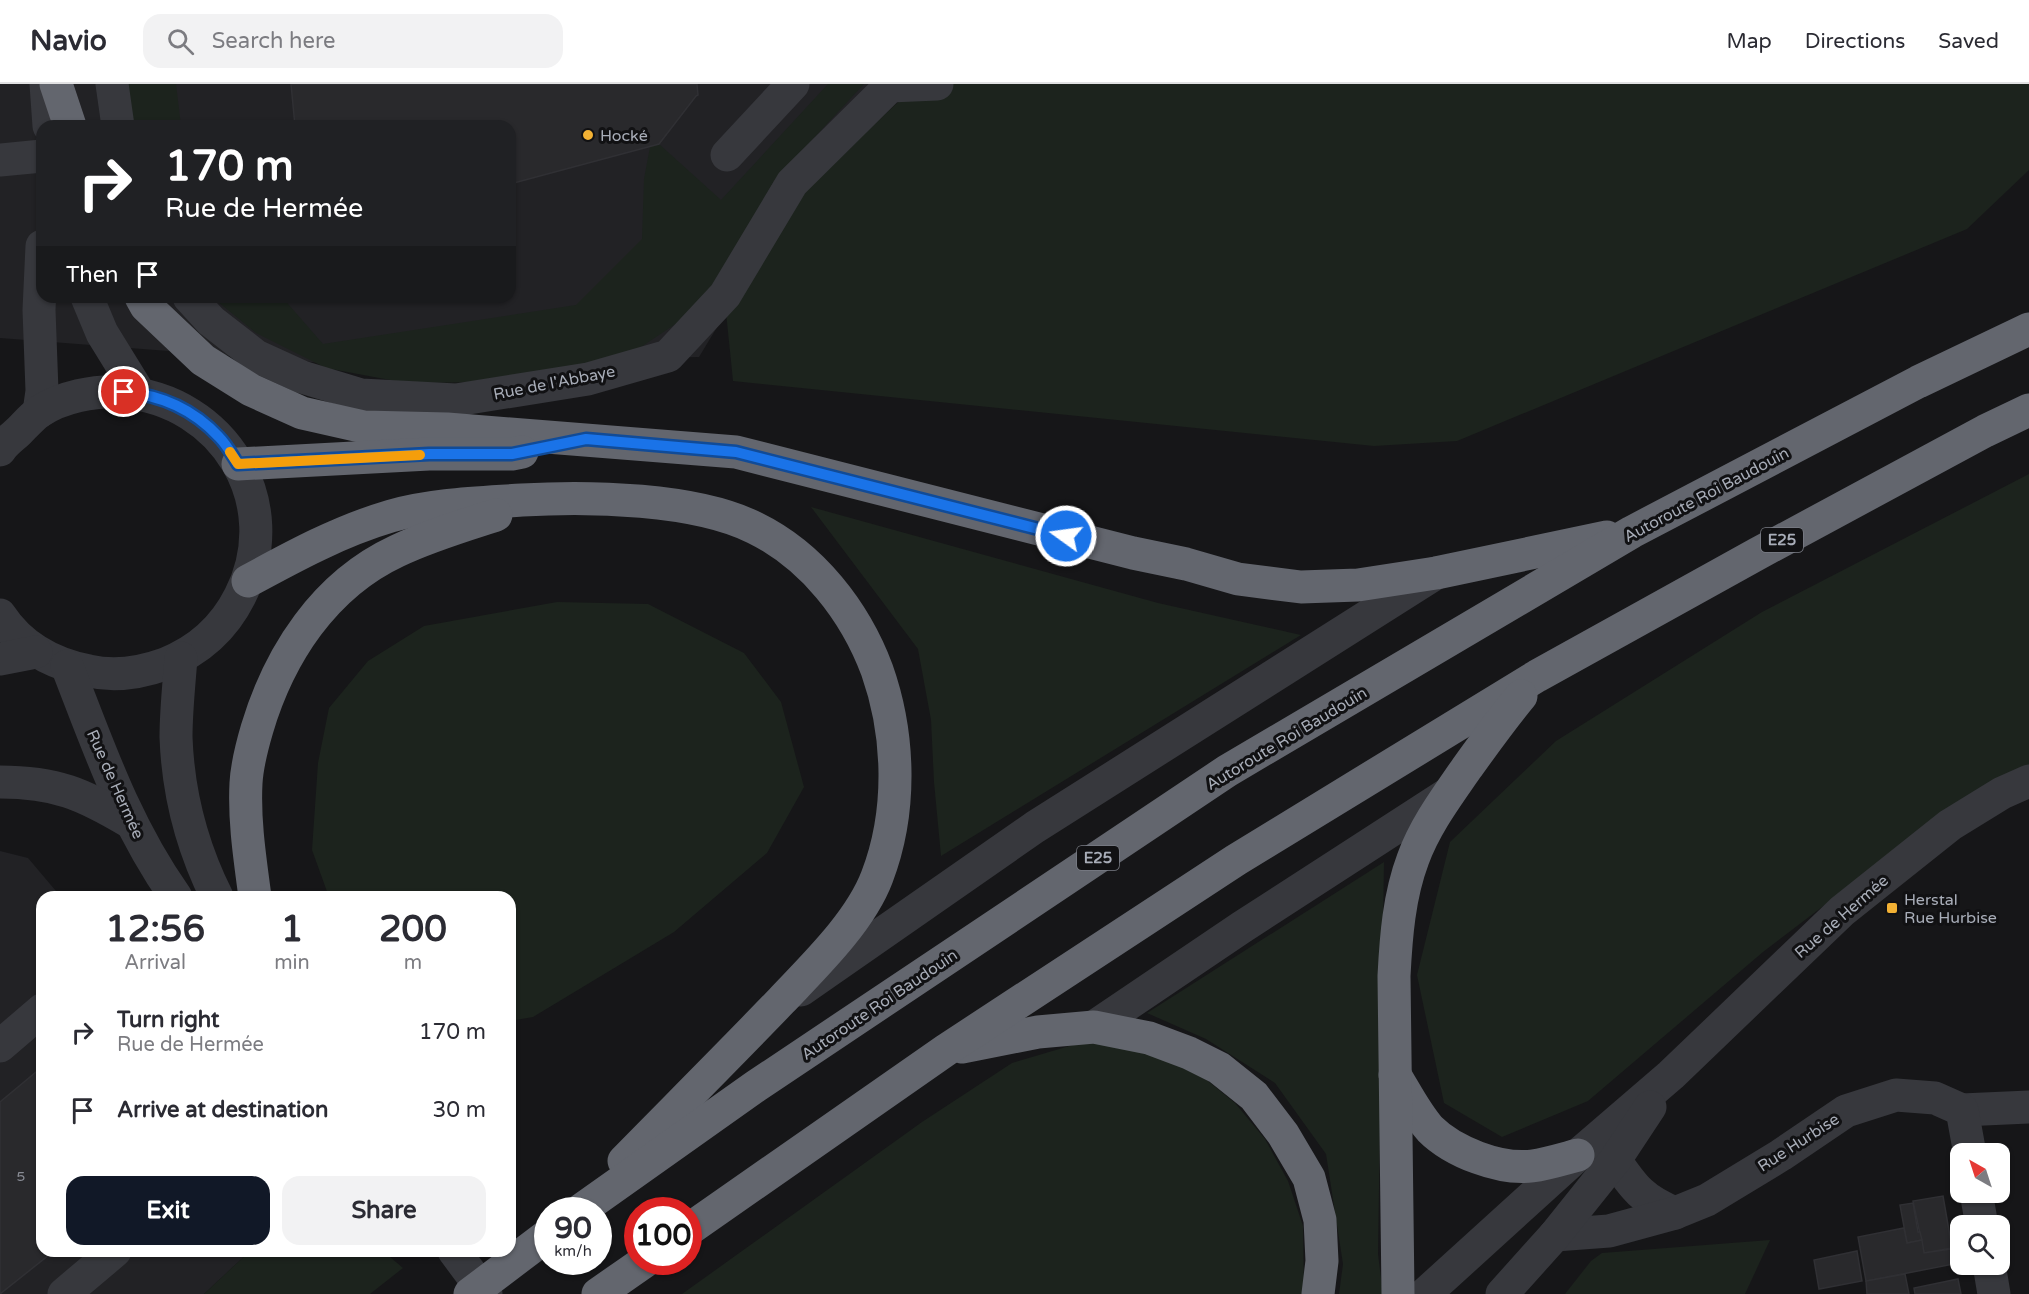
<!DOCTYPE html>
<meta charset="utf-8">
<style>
body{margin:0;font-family:"Varela Round",sans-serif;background:#f2f2f3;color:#2b2b33;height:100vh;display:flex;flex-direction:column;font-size:22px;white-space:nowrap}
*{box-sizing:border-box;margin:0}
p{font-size:20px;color:#7c7c81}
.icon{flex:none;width:33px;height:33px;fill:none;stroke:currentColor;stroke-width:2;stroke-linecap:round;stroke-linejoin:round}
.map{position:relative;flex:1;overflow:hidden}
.drawer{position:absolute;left:36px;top:807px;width:480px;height:366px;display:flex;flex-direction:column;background:#fff;border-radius:18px;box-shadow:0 2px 4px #0004}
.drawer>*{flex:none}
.top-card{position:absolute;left:36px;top:36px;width:480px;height:183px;border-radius:18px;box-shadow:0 2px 4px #0004;background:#202124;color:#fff;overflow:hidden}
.needle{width:39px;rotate:321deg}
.tools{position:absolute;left:1950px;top:1059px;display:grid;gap:12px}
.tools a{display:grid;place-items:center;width:60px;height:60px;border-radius:12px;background:#fff;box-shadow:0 2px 4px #0004;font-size:30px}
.speed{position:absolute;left:534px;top:1113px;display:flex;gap:12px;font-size:30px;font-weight:700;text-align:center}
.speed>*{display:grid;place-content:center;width:78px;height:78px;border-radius:50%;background:#fff;box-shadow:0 2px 4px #0004;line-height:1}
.speed small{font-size:15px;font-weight:400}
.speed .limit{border:9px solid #d22;background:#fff;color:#111}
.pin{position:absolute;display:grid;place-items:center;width:51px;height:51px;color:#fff;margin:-26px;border:3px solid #fff;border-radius:50%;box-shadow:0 2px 6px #0007}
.me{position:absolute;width:66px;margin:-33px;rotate:284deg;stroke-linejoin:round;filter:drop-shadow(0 0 4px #0008)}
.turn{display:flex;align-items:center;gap:21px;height:126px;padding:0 30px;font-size:27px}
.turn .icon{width:78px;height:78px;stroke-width:2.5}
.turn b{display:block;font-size:42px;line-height:51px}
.then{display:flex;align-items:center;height:57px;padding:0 30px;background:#0003;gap:12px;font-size:22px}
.eta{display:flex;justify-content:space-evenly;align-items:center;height:102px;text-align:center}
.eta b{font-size:36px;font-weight:700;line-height:42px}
.cta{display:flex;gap:12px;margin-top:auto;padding:12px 30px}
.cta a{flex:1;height:69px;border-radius:18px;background:#111827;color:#fff;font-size:24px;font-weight:700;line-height:69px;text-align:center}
.cta a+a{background:#f2f2f3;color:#2b2b33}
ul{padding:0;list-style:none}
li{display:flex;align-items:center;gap:18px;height:78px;padding:0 30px}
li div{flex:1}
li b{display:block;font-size:22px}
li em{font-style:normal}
header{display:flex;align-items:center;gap:36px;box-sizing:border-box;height:84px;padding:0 30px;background:#fff;border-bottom:2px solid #e1e1e2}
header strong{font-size:28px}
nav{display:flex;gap:33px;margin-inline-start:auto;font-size:21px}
.search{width:420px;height:54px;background:#f2f2f3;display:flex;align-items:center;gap:15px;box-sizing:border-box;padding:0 21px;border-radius:18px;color:#7c7c81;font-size:22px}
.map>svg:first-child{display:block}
.built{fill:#222225;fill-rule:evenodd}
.green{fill:#1c231d}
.building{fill:#29292c;stroke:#303034;stroke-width:1.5}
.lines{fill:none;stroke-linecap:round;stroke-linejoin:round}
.minor{stroke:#37383d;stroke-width:33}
.highway{stroke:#63666e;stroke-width:33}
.highway-bridge{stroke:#63666e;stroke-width:33}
.route-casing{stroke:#114b97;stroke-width:15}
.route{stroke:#1a73e8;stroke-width:10}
.slow{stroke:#f59e0b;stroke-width:10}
.poi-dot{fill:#f2b134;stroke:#111113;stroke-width:2}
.labels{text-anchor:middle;stroke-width:6;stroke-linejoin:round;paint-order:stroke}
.number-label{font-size:14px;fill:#888b94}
.shield{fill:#111113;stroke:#7b7e86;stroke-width:1.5}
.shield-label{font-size:15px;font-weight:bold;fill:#a8adb8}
.poi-label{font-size:16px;fill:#a8adb8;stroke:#111113;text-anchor:start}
.street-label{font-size:16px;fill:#a8adb8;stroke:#111113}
</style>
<header>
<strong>Navio</strong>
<div class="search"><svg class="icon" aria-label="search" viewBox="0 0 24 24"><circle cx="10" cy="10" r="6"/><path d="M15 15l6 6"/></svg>Search here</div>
<nav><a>Map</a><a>Directions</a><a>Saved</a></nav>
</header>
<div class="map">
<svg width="2029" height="1210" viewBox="0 0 2029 1210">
<rect width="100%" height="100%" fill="#161618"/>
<g class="built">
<path d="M0,0h918l-119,108 -100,165 -362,7 -337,-26zM42,42h468v171h-468z"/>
<path d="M0,767l28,7 33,39h-19v354h208l-46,43h-204z"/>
</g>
<g class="green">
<path d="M127,0h49l5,42h-49z"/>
<path d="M828,0h36l-90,97 -55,98 -36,40 -42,28 -42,19 -102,16 -91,1 -80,-15 -70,-35 -44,-36h70l41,47 253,-39 66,-66 2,-60 6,-32 9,-3 62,56z"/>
<path d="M937,0h1092v86l-62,59 -510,212 -83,5 -641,-65 -7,-69 73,-120 117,-106z"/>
<path d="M2029,390v294l-60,27 -206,157 -175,149 -86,36 -58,-34 -27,-128 33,-133 106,-101 206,-129z"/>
<path d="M811,423l347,96 143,32 -360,221 -7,-74 -3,-62 -13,-71z"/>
<path d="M557,518l91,2 96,49 37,49 23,85 -37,66 -93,79 -141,85 -23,4v-124h-181l-17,-47 6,-87 11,-55 39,-47 56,-35z"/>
<path d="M1384,778l-6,392 5,40h-44l4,-30 -17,-110 -51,-71 -69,-44 -59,-26z"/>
<path d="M1083,958l65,7 55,28 32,26 30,36 23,42 15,45 1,68h-622l240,-172 90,-59z"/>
<path d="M1770,1156l-25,54h-180l26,-33 11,-8z"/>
<path d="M250,1167h133l20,17 -33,26h-166z"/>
</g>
<g class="building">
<path d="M291,0h406l1,11 -2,1 -37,48 -149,40v-58h-215z"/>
<path d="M42,983v184h12l-54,43v-192z"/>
<path d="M1943,1112l9,52 -28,5 -11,-52z"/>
<path d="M1913,1119l5,29h2l2,8 -15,3 -7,-38z"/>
<path d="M1904,1144l3,15 15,-3 2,13 27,-4 3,15 -88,17 -8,-44z"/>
<path d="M1857,1167l5,30 -43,8 -5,-29z"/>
<path d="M1905,1190l4,20h-42l-1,-13z"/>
<path d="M1958,1195l3,15h-46l-1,-6z"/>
</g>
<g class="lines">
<g class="minor">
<path d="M46,0l3,42"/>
<path d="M112,0l6,42"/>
<path d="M727,71l66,-71"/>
<path d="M0,76l42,-4"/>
<path d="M87,213l15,36 37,60"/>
<path d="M189,213l22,24 45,35 46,21 59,18 95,5 132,-21 80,-23 57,-61 67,-112 98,-97 47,-2"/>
<path d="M39,328l3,-21 -3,-81 3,-64"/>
<path d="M0,366c5,-8 13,-13 19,-19 6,-6 13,-14 20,-19 22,-15 56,-22 83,-20 102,8 165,111 118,204 -16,32 -42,55 -75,68 -25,9 -50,13 -76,7 -36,-7 -68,-24 -89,-56"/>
<path d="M181,574c-2,26 -5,53 -5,79 2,56 16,110 41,160"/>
<path d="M0,575l36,-7"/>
<path d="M67,582c32,82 58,159 109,231"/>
<path d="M0,698c56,0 83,12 130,40"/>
<path d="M801,906l234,-163 401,-254"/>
<path d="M1094,943l148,-100 207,-134"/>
<path d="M0,962l42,-36"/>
<path d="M1962,1026l67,-3"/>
<path d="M1615,1076c19,28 28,40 60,53"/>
<path d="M1976,1108l6,34"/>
<path d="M1555,1151l54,-4 66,-18 32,-13 74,-45 65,-44 50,-16 39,3 27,12 8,44"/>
<path d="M454,1167l32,43"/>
<path d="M1989,1180l5,30"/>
<path d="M64,1210l51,-43"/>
<path d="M1425,1210l153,-139 93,-80 171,-164 108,-86 52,-32 27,-12"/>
<path d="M1502,1210l53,-59 60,-75 35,-53"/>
</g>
<g class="highway">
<path d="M56,0l14,42"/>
<path d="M141,213l5,9 57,54 48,30 51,23 62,14 83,2 289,23 397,101 53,11 52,15 63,8 57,-2 78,-12 171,-36"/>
<path d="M238,380l191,-10h83l10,-2"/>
<path d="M248,497c46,-25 92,-50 143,-65 43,-12 87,-13 131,-16 66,-4 174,-2 233,28 57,28 100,83 122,142 23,65 25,142 0,207 -17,45 -63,89 -96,124 -52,54 -105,107 -157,160"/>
<path d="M255,813c-5,-38 -11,-76 -9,-114 1,-18 6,-37 11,-54 22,-74 67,-144 140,-178 31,-15 65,-25 99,-36"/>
<path d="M962,963l76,-15 56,-5 55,11 40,15 30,15 35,28 29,38 26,44 11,42 2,41 -4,33"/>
<path d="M1395,991c11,18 21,38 35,54 23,23 70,41 102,37 15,-2 31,-7 46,-11"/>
<path d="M581,1126l175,-124 471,-315 405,-239 286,-150 111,-53"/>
<path d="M688,1146l258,-180 290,-190 301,-184 220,-122 228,-123 44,-21"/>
<path d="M598,1210l46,-32"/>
<path d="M1398,1210l-4,-318c2,-39 5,-80 19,-117 12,-33 33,-61 53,-90 18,-25 35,-49 55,-73"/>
</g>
<path class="highway-bridge" d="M470,1210l78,-59"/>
</g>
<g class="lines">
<defs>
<path id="route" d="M124,308c37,3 70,18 95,45 8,8 13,18 19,27l191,-10h83l74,-15 150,13 330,84"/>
</defs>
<use href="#route" class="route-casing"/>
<use href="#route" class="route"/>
<path class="slow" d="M230,368l8,12 182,-9"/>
</g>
<g class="poi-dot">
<circle cx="588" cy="51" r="6"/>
<rect x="1886" y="818" width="12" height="12" rx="3"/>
</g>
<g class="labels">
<g class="number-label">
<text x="21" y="1097">5</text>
</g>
<g class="shield">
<rect x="1761" y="444" width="42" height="24" rx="4.5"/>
<rect x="1077" y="762" width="42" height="24" rx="4.5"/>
</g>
<g class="shield-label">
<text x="1782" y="461">E25</text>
<text x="1098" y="779">E25</text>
</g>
<g class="poi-label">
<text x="600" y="57">Hocké</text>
<text x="1904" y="821">Herstal<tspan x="1904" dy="18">Rue Hurbise</tspan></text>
</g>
<g class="street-label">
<text transform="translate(554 298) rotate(-11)" y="6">Rue de l'Abbaye</text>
<text transform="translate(1706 410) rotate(-28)" y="6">Autoroute Roi Baudouin</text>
<text transform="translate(1286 654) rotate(-31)" y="6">Autoroute Roi Baudouin</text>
<text transform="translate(116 700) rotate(66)" y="6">Rue de Hermée</text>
<text transform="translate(1841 832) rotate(-41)" y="6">Rue de Hermée</text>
<text transform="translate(879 920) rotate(-34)" y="6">Autoroute Roi Baudouin</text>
<text transform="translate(1798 1058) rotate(-33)" y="6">Rue Hurbise</text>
</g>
</g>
</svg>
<div class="tools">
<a><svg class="needle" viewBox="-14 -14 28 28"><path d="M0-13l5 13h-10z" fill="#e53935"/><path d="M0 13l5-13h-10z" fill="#7c7c81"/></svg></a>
<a><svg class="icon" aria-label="search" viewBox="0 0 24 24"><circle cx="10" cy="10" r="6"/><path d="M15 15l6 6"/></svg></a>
</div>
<div class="speed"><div>90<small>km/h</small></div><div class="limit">100</div></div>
<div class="pin" style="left:124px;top:308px;background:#d93025"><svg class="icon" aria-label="arrive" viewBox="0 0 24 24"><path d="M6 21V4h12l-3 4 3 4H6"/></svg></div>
<svg class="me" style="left:1066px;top:452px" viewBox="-20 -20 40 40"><circle r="17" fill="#1a73e8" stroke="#fff" stroke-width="3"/><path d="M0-11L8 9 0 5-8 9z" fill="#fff"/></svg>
<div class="top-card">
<div class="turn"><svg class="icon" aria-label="right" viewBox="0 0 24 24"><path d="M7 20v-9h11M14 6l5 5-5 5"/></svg><div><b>170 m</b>Rue de Hermée</div></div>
<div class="then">Then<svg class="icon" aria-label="arrive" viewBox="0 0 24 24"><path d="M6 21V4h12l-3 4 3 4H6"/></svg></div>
</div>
<section class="drawer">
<div class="eta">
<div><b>12:56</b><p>Arrival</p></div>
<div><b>1</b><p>min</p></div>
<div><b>200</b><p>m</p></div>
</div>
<ul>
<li><svg class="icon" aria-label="right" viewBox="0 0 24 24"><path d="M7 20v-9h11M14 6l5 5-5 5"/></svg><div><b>Turn right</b><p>Rue de Hermée</p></div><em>170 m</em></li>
<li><svg class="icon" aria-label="arrive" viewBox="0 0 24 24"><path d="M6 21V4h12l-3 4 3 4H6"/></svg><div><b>Arrive at destination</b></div><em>30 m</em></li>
</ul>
<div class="cta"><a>Exit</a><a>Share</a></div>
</section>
</div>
